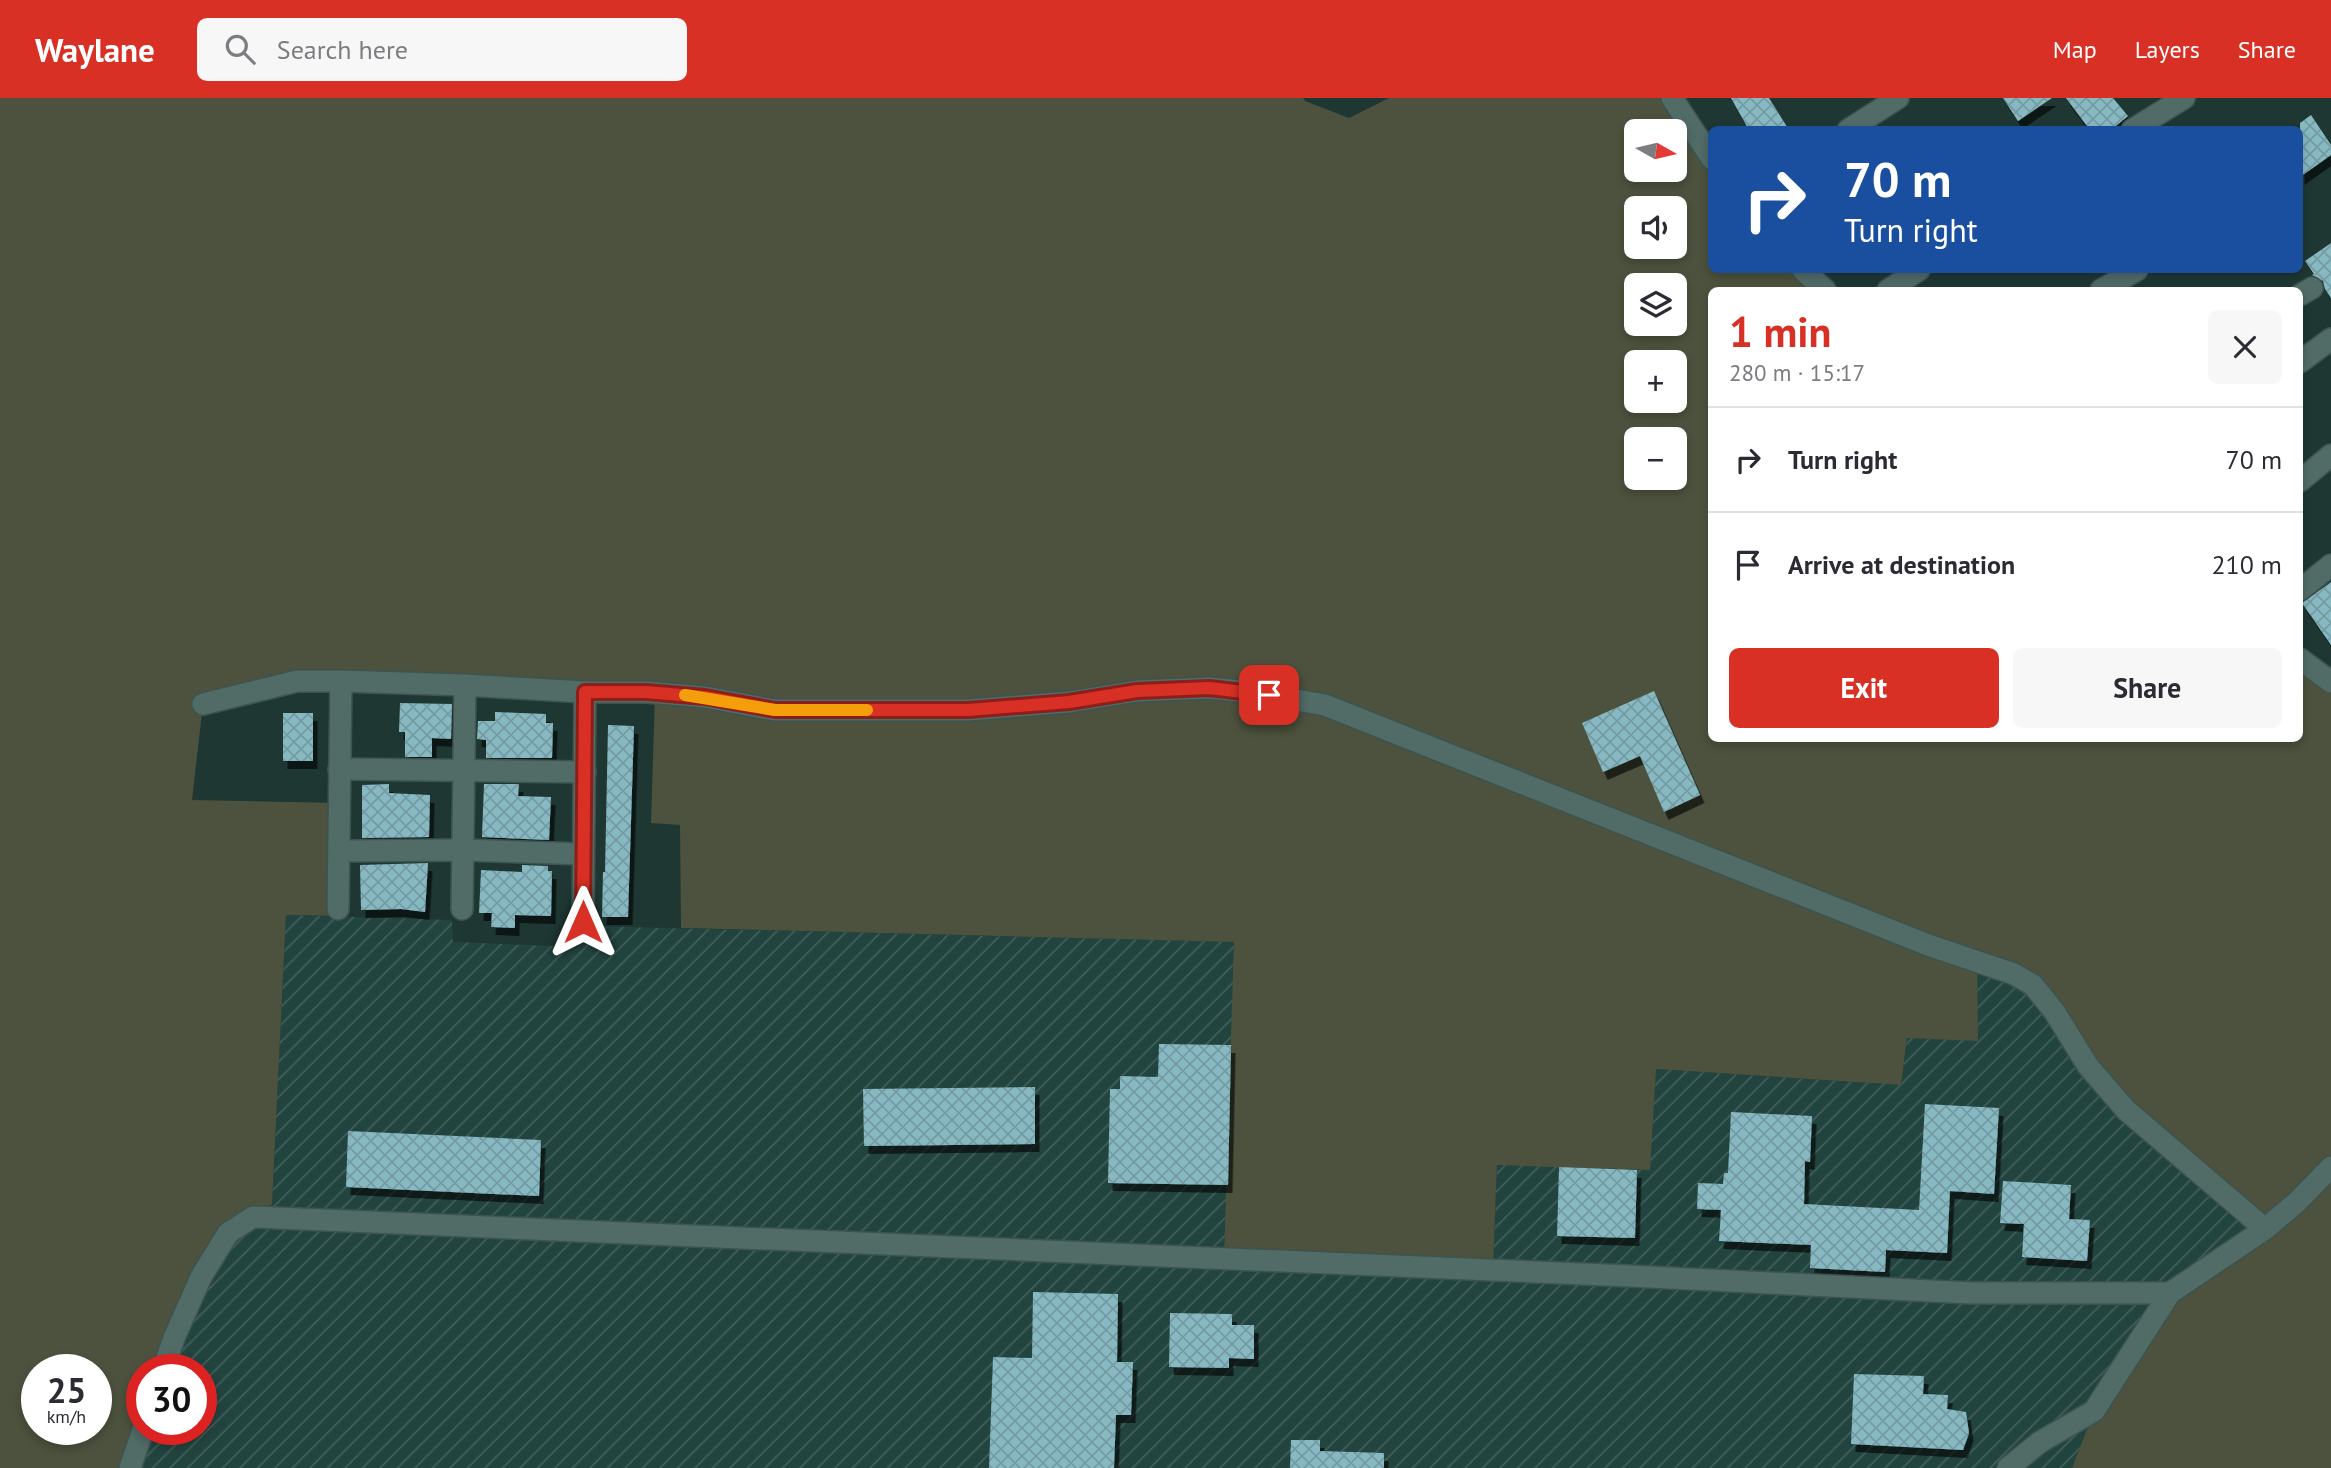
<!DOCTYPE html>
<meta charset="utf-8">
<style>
body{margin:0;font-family:"PT Sans",sans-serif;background:#f7f7f7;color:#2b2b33;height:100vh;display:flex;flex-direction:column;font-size:26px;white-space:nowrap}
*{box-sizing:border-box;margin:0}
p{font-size:23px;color:#7c7c81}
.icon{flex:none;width:38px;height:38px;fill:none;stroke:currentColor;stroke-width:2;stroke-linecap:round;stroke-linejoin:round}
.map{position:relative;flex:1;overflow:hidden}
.drawer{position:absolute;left:1708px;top:189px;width:595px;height:455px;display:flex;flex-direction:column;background:#fff;border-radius:10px;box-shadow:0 4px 10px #0003}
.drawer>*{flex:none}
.hud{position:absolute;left:1708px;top:28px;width:595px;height:147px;border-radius:10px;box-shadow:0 4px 10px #0003;background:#1a4fa0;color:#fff;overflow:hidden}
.needle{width:46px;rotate:98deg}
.fabs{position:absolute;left:1624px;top:21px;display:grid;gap:14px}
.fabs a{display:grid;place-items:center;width:63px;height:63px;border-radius:10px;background:#fff;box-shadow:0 4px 10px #0003;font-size:35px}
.speed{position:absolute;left:21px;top:1256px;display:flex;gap:14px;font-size:35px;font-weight:700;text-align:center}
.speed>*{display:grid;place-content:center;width:91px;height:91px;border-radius:50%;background:#fff;box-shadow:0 4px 10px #0003;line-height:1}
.speed small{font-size:18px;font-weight:400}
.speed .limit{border:10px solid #d22;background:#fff;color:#111}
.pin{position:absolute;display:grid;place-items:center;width:60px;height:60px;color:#fff;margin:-30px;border-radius:14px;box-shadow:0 4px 10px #0006}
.me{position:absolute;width:77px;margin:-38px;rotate:0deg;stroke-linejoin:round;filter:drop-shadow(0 0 5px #0008)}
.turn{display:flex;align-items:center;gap:24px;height:147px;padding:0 21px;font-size:32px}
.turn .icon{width:91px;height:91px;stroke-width:2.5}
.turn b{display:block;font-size:49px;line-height:60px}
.round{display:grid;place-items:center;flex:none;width:74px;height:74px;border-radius:10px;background:#f7f7f7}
.summary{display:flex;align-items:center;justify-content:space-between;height:119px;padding:0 21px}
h1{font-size:42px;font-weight:700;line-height:52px;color:#d93025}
.primary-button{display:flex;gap:14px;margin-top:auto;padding:14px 21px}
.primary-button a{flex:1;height:80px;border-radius:10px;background:#d93025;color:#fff;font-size:28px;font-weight:700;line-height:80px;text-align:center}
.primary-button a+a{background:#f7f7f7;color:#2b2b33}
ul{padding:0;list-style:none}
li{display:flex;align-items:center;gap:21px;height:105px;padding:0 21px;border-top:2px solid #e1e1e2}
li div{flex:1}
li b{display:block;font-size:26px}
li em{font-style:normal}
header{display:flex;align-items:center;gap:42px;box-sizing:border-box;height:98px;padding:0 35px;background:#d93025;color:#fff}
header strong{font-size:33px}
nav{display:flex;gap:38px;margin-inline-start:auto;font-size:24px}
.search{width:490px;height:63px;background:#f7f7f7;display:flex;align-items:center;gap:18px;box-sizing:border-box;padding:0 24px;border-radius:10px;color:#7c7c81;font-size:26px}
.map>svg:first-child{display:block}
.industrial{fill:url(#industrial-furrows)}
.grass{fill:#4c523d;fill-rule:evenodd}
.building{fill:url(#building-cross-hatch);filter:url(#shadow)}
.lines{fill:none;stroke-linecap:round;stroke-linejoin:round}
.minor-casing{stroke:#3d534f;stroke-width:24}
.minor{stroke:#516b67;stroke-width:21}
.route-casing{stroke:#8d1f18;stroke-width:18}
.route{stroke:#d93025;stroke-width:12}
.slow{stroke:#f59e0b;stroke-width:12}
</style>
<header>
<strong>Waylane</strong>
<div class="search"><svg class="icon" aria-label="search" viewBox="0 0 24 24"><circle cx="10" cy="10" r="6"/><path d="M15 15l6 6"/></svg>Search here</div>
<nav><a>Map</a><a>Layers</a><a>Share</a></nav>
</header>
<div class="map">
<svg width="2331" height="1370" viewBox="0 0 2331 1370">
<defs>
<pattern id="industrial-furrows" width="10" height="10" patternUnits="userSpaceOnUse" patternTransform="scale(1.75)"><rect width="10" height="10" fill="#22443f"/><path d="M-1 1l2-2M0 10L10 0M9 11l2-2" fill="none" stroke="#415e5a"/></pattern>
<pattern id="building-cross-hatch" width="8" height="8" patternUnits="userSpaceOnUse" patternTransform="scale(1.75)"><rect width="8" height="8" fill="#87b9c3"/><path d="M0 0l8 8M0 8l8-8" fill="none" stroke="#759ba2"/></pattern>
<filter id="shadow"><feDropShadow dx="4.5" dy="8" stdDeviation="0" flood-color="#0009"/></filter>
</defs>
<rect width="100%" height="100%" fill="#1e3732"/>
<path class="industrial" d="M286,817l166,5 1,22 125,5 6,-21 651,16 -10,317 268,11 4,-106 152,6 6,-101 246,16 6,-47 70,-76 37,12 251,255 -171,182 -22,57h-1942l13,-38h58v-60h-38l65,-137 44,-29z"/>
<path class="grass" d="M0,0h1303l2,3 44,17 40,-20h280l42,67 1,105h86l22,20h-108v448h588v-75l31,24v781h-259l22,-57 76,-118 95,-64 -139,-119 -93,-125 -56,-23 1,79 -71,-3 -6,47 -245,-16 -6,101 -153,-5 -4,105 -269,-11 10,-317 -553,-14 -1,-103 -29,-2 4,-130 -314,-12 -138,23 -11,96 147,3 -1,113 -52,-1 -14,289 -44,29 -65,137h-21v60l-12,38h-130zM1636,33h39v39h-39zM1636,110h39v39h-39zM1636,187h39v39h-39zM1636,264h39v39h-39zM1636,341h39v39h-39zM37,1272h59v60h-59z"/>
<g class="building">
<path d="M1731,0h38l20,32h-40z"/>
<path d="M2003,0h49l-34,23z"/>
<path d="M2066,0h47l15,18 -17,14h-21z"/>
<path d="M2311,17l20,30v10l-31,22v-54z"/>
<path d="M2331,145v55l-6,-9 -2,-8 -11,-6 2,-1 -9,-13z"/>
<path d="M2331,484v63l-29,-42z"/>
<path d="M1654,593l46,104 -36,17 -24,-56 -37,16 -21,-49z"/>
<path d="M400,605l52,1 -1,35 -19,-1v19h-27v-25h-6z"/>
<path d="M495,614l51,2v9h7l-1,35h-66v-18l-9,-1 1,-18h17z"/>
<rect x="283" y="615" width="30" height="48"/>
<path d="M608,627l26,1 -6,191h-26l1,-45h2z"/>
<path d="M389,686v9l41,2 -1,42 -67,1v-53z"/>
<path d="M484,686h35l-1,12 33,1 -2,43 -67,-3z"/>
<path d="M428,765l-3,49 -24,-3 -40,1 -1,-45z"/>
<path d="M522,767l26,1v5h4l-1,45 -36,-1v13l-24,-1 1,-14h-13l2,-43 41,2z"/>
<path d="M1159,946l72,1 -3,140 -120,-2 2,-94h10v-13l38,1z"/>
<path d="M1035,989v57l-171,2 -1,-57z"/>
<path d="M1925,1006l74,4 -5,86 -44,-3 -3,62 -61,-3 -1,22 -75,-4 1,-23 -92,-4 2,-31 -24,-1 1,-26 25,1 1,-11h4l3,-61 81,4 -2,46 -5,-1 -1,43 115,6z"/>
<path d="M348,1033l193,9 -2,56 -193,-9z"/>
<path d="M1559,1069l78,3 -2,68 -78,-2z"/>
<path d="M2003,1083l68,4 -2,34 21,1 -3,41 -65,-4 2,-33 -24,-1z"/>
<path d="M1033,1194l85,2 -1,68h16l-2,53h-15l-2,53h-125l4,-111 39,1z"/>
<path d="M1170,1215l62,1v11h22v34l-25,-1v10l-60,-1z"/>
<path d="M1854,1276l70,2 -1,18 25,1 -1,14 19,3 3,21 -6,17 -112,-6z"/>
<path d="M1291,1342h29v11l64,2v15h-94z"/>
</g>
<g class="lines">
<defs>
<g id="minor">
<path d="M1672,0l40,61"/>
<path d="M1848,32l50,-32"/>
<path d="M2132,32l52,-32"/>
<path d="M1803,172l22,20"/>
<path d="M1888,192l31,-20"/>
<path d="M2101,192l36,-20"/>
<path d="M2300,197l12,-7"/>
<path d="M2300,264l31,-23"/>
<path d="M2300,383l31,-26"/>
<path d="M2300,492l31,-25"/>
<path d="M2300,561l31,23"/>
<path d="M203,606l94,-23h44l124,4 120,7h61l59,5 70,13h193l101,-8 68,-11 72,-3 41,4 75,13 603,240 86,29 19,11 21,26 34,55 38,44 139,119"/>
<path d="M339,671l246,3"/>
<path d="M339,753l123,-1 121,4"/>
<path d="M338,811l3,-228"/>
<path d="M462,811l3,-224"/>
<path d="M583,824l2,-230"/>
<path d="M163,1272l11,-32 27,-61 27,-44 25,-16 1377,59 341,17h199"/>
<path d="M130,1370l13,-38"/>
<path d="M2008,1370l32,-26 54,-31 76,-118 95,-64 32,-27 34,-35"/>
</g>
</defs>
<use href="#minor" class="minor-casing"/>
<use href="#minor" class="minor"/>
</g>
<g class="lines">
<defs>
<path id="route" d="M583,824l2,-230h61l59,5 70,13h193l101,-8 68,-11 72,-3 60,7"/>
</defs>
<use href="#route" class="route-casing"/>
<use href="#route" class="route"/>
<path class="slow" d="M685,597l90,15h92"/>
</g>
</svg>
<div class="fabs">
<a><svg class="needle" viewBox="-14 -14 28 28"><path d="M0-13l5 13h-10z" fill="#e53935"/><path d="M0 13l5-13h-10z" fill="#7c7c81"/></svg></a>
<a><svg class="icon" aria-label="sound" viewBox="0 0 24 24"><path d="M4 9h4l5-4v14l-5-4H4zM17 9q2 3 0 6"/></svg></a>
<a><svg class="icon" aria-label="layers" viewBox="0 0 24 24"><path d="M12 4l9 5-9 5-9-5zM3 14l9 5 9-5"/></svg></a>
<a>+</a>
<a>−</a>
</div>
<div class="speed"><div>25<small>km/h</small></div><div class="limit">30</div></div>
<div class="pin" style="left:1269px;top:597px;background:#d93025"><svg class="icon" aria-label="arrive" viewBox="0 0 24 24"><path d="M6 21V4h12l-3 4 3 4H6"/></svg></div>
<svg class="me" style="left:583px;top:824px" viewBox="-20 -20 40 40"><path d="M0-17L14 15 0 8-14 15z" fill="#d93025" stroke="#fff" stroke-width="4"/></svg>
<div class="hud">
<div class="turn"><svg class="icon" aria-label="right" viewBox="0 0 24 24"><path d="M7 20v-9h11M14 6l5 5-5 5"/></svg><div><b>70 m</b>Turn right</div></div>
</div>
<section class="drawer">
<div class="summary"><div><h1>1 min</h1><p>280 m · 15:17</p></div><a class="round"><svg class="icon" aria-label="close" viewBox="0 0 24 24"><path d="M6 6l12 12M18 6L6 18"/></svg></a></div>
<ul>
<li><svg class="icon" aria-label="right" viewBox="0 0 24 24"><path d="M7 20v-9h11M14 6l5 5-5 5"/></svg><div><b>Turn right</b></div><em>70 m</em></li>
<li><svg class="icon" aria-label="arrive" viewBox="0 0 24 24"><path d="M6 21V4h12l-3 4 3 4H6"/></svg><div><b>Arrive at destination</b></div><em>210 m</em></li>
</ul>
<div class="primary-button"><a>Exit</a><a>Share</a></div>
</section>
</div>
